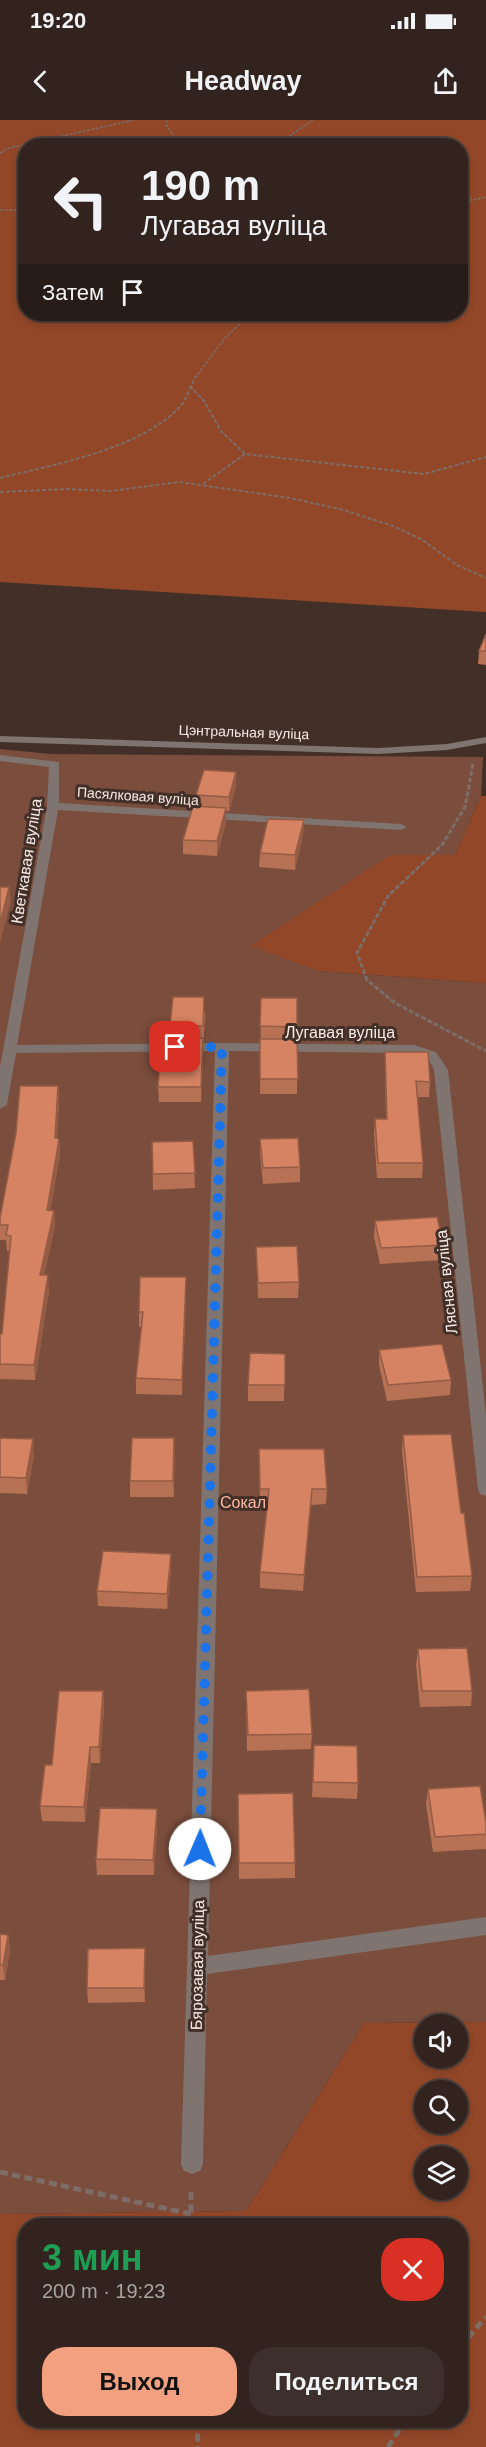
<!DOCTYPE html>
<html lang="ru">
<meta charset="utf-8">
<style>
body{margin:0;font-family:Arial,sans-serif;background:#3d2f2b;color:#f1f3f6;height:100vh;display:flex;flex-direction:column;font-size:22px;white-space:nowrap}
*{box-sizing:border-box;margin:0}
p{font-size:20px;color:#a8a4a4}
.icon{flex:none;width:33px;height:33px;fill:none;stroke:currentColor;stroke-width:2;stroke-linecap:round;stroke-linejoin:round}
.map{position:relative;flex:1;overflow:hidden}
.sheet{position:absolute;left:18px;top:2098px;width:450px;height:210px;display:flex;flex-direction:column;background:#32231e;border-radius:24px;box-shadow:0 3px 9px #0003,0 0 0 2px #4d403c}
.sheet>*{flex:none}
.banner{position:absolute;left:18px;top:18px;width:450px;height:183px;border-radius:24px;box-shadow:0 3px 9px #0003,0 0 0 2px #4d403c;background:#32231e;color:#f1f3f6;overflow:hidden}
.fabs{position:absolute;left:414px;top:1894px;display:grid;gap:12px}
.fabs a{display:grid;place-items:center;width:54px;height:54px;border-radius:50%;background:#32231e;box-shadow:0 3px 9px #0003,0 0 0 2px #4d403c;font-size:30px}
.pin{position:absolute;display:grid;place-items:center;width:51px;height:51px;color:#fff;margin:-26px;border-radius:12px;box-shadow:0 3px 9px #0006}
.me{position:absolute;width:66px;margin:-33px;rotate:1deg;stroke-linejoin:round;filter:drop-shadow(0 0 4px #0008)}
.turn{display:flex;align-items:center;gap:21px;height:126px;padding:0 24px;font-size:27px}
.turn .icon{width:78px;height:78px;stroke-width:2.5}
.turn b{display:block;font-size:42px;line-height:51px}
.then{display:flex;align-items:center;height:57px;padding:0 24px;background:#0003;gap:12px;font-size:22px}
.round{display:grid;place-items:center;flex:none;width:63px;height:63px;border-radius:24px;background:#3d2f2b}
.summary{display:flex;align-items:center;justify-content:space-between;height:102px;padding:0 24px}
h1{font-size:36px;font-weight:700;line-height:45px;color:#1e9e55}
.primary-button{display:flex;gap:12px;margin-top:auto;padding:12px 24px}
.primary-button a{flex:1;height:69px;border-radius:24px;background:#f2a080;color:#111;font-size:24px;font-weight:700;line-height:69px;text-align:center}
.primary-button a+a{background:#3d2f2b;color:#f1f3f6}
.status{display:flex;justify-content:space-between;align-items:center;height:42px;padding:0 30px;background:#32231e;direction:ltr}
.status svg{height:16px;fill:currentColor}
header{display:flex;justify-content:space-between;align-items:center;height:78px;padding:0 24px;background:#32231e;font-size:27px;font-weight:700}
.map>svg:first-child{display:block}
.green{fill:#7a4d3c}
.forest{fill:#924728;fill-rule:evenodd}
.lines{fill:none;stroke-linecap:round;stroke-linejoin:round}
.path-far3{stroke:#7e6d67;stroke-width:1.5;stroke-dasharray:3 1.5;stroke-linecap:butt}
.path-far2{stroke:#7e6d67;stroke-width:2;stroke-dasharray:4 2;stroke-linecap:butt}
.path-far1{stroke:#7e6d67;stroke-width:3;stroke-dasharray:5 2;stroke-linecap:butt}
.path{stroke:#7e6d67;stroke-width:5;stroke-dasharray:8 4.5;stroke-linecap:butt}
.minor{fill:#7f7470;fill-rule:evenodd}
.wall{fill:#b77155}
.shaded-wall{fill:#955c45}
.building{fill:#d58363;stroke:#955c45;stroke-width:1.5}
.route{stroke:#1a73e8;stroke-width:10;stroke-dasharray:0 18}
.labels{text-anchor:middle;stroke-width:6;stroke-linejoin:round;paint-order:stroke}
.far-street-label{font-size:14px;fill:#f7eae5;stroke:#422f28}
.street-label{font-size:16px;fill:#f7eae5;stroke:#422f28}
.park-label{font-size:16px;fill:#fab89f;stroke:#422f28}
</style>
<div class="status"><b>19:20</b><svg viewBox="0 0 49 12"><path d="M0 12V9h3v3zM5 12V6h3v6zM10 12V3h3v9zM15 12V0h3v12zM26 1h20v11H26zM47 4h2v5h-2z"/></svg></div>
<header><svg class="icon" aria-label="back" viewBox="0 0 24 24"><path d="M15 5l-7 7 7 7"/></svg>Headway<svg class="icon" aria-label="share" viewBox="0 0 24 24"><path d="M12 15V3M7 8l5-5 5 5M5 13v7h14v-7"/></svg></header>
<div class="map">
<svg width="486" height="2327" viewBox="0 0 486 2327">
<rect width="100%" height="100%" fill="#422f28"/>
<path class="green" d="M0,629l51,5 432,3 -2,39 -26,59h-65l-72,116 168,12v1039l-122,1 -118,188 -246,3z"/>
<g class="forest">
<path d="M0,0h486v492l-486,-30zM26,26h434v168h-434z"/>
<path d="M481,676h5v187l-168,-12 -67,-25 139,-91h65z"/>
<path d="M486,1902v425h-486v-233l246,-3 118,-188zM424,1905h34v33h-34zM424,1971h34v33h-34zM424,2037h34v33h-34zM26,2106h434v195h-434z"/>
</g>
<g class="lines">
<g class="path-far3">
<path d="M167,0l-1,5 15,21"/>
<path d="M281,26v-4l32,-22"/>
<path d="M0,33l9,-5 125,-28"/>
<path d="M460,77l13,1"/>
<path d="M460,83l26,-6"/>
<path d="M0,90h26"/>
<path d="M195,258l30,-40 25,-24"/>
</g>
<g class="path-far2">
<path d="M190,266l14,15 17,30 24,23 179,20 62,-17"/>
<path d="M0,358c56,-14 137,-28 179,-70 8,-8 11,-22 17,-32"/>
<path d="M203,364l42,-30"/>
<path d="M0,372l67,-3 44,2 68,-9 111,16 54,12 49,16 28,13 36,26 29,13"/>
</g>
<path class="path-far1" d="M473,644l-8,43 -23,38 -54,51 -31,57 10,27 28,23 91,48"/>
<g class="path">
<path d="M0,2052l191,42"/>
<path d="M191,2072v34"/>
<path d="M460,2227l26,-30"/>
<path d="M197,2301l1,26"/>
<path d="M388,2327l17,-26"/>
</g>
<g class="minor">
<path d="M0,616l378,12 69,-4 39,-7v6l-39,7 -69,4 -378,-12z"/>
<path d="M0,635l59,7v41l342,21 6,3 -6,3 -343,-20 -41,235 205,-2 192,2 22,7 12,18 38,345v81l-6,-2 -2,-4 -44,-420c-4,-10 -9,-15 -20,-17l-185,-2 -21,905 278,-39v18l-279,39 -4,190 -3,7 -8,3 -8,-3 -3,-7 34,-1113 -199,2 -9,52 -7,4v-42l47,-261 2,-39 -49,-6z"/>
</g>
</g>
<g class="wall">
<path d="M486,514v31l-8,-1 1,-13z"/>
<path d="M236,666l-7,25h-3v11l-9,34 -34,-2v-14l13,-34v-11z"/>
<path d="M304,700l-1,14 -8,36 -36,-3 1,-14z"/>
<path d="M261,878h36v96h-37z"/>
<path d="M205,892l-4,90h-42l-1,-15 9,-29 3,-19v-13z"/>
<path d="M385,932l45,30 -1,15h-12l6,66 -1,15h-45l-3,-44 1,-15h11l-1,-52z"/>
<path d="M58,966l1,15 -2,37 2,1 1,15 -10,57h4l1,15 -11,49 5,16 -14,89 -35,-1v-45h2l8,-83h-3l-1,-11h-6v-22z"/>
<path d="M260,1019l40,28v15l-37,2 -3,-30z"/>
<path d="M193,1021l2,47 -42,2 -1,-48z"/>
<path d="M375,1101l69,24 -1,15 -63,4 -6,-27z"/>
<path d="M256,1127l43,35 -1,16h-40z"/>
<path d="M186,1172l-4,103 -46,-1v-16l6,-51h-3v-15z"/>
<path d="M379,1230l72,30 -1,15 -63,6 -8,-36z"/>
<path d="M285,1234l-1,47h-36v-16z"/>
<path d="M403,1315l58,78 11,63 -2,15 -54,1 -14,-141z"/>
<path d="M0,1318l34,17 -7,39 -27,-1z"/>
<path d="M174,1318v59h-44v-16z"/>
<path d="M259,1329l68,40 -1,15 -15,1 -8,86 -43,-3v-16l8,-67h-8z"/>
<path d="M171,1449l-4,40 -69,-3 -1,-15z"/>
<path d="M418,1529l54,42 -1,15 -51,1 -4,-42z"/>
<path d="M103,1571l1,16 -4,56h-9l-6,59 -43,-1 -2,-15 12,-41z"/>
<path d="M246,1571l66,43 -1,15 -64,2z"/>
<path d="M314,1625l44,38 -1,16 -45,-2z"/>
<path d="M428,1669l58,34v26l-53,3 -7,-48z"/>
<path d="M238,1674l57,69v15l-56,1z"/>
<path d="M157,1689v16l-3,50h-57l-1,-16z"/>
<path d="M0,1814l8,1 2,15 -5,30h-5z"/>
<path d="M145,1828v54l-57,1 -1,-15z"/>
</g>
<g class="shaded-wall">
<path d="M236,652v14l-7,25v-14z"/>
<path d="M226,688v14l-9,34v-15z"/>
<path d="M304,700l-1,14 -8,36v-15z"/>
<path d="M9,767l2,14 -11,42v-19z"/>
<path d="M203,918v15l-2,49v-15z"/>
<path d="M58,966l1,15 -3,53 -1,-16z"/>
<path d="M59,1019l1,15 -12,72 -1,-16z"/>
<path d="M54,1091l1,15 -14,65 -1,-16z"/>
<path d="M48,1155l1,16 -14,89 -1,-15z"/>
<path d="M186,1157v15l-4,103v-15z"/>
<path d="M174,1318l1,16 -1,43 -1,-16z"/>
<path d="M33,1319l1,16 -7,39 -1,-16z"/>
<path d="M312,1369l-1,16 -8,86 1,-16z"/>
<path d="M171,1434v15l-4,40v-15z"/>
<path d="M103,1571l1,16 -4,56 -1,-16z"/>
<path d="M90,1627l1,16 -6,59 -1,-15z"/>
<path d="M157,1689v16l-3,50 -1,-15z"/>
<path d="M8,1815l2,15 -5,30 -2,-15z"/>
<path d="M145,1828v54l-1,-14z"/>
</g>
<g class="building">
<path d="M486,514v17h-7z"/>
<path d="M204,650l32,2 -7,25 -33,-2z"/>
<path d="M193,686l33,2 -9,33 -34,-1z"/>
<path d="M268,699l36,1 -9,35 -35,-2z"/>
<path d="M0,767h9l-9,37z"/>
<path d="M173,877h31l-1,29h-33z"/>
<path d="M261,878h36v29l-37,-1z"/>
<path d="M203,918l-2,49h-43l2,-29h7l2,-19z"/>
<path d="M260,919h37l1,40h-38z"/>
<path d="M385,932h43l2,30 -14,-1 7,82h-45l-3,-44h12z"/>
<path d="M20,966h38l-3,52 4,1 -12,71 7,1 -14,64h8l-14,90 -34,-1v-30h2l9,-98 -5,-1 2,-10h-8v-7l16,-85z"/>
<path d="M298,1018l2,29 -37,1 -3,-29z"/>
<path d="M193,1021l2,32 -42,1 -1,-32z"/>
<path d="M437,1097l7,28 -63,3 -6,-27z"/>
<path d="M297,1126l2,36 -41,1 -2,-36z"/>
<path d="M140,1157h46l-4,103 -46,-2 7,-66h-4z"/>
<path d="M442,1224l9,36 -63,5 -9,-35z"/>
<path d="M250,1233l35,1v31h-37z"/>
<path d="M451,1314l10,79h3l8,63 -55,1 -14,-142z"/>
<path d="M0,1318l33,1 -7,39 -26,-1z"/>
<path d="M132,1318h42l-1,43h-43z"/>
<path d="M259,1329h65l3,40h-15l-8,86 -44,-3 9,-83h-9z"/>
<path d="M103,1431l68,3 -4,40 -70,-3z"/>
<path d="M467,1528l5,43h-50l-4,-42z"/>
<path d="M309,1569l3,45 -64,1 -2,-44z"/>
<path d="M59,1571h44l-4,56h-9l-6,60 -44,-1 5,-41h7z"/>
<path d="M314,1625l43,1 1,37 -45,-1z"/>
<path d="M480,1666l6,37v11l-51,3 -7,-48z"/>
<path d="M293,1673l2,70h-56l-1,-69z"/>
<path d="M100,1688l57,1 -4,51 -57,-1z"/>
<path d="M0,1814l8,1 -5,30h-3z"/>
<path d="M145,1828l-1,40h-57l1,-39z"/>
</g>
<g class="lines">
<path class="route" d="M175,927h47l-22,802"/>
</g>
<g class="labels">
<g class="far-street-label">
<text transform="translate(244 612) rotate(2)" y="5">Цэнтральная вуліца</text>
<text transform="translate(138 676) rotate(4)" y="5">Пасялковая вуліца</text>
</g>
<g class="street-label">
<text transform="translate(26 741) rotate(-81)" y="6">Кветкавая вуліца</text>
<text x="340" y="918">Лугавая вуліца</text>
<text transform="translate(446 1162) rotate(-96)" y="6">Лясная вуліца</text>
<text transform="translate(197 1845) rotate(-89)" y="6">Бярозавая вуліца</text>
</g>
<g class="park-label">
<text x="243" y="1388">Сокал</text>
</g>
</g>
</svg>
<div class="fabs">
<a><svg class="icon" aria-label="sound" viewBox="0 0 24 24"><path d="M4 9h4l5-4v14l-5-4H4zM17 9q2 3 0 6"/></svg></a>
<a><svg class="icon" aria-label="search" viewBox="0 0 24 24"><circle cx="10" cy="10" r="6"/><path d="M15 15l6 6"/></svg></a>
<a><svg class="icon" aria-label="layers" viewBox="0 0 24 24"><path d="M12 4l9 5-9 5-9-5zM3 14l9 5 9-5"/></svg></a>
</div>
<div class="pin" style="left:175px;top:927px;background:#d93025"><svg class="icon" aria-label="arrive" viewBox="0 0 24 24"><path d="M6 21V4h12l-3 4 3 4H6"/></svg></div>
<svg class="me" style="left:200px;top:1729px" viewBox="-20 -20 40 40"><circle r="19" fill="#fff"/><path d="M0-13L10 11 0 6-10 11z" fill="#1a73e8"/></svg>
<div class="banner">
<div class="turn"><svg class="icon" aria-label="left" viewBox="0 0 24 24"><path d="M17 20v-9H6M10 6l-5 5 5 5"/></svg><div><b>190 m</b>Лугавая вуліца</div></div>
<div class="then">Затем<svg class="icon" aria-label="arrive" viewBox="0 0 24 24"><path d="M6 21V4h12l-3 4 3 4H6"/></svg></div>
</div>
<section class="sheet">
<div class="summary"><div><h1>3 мин</h1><p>200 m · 19:23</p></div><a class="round" style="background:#d93025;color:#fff"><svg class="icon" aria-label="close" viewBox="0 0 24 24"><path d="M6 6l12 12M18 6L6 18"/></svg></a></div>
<div class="primary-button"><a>Выход</a><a>Поделиться</a></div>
</section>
</div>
